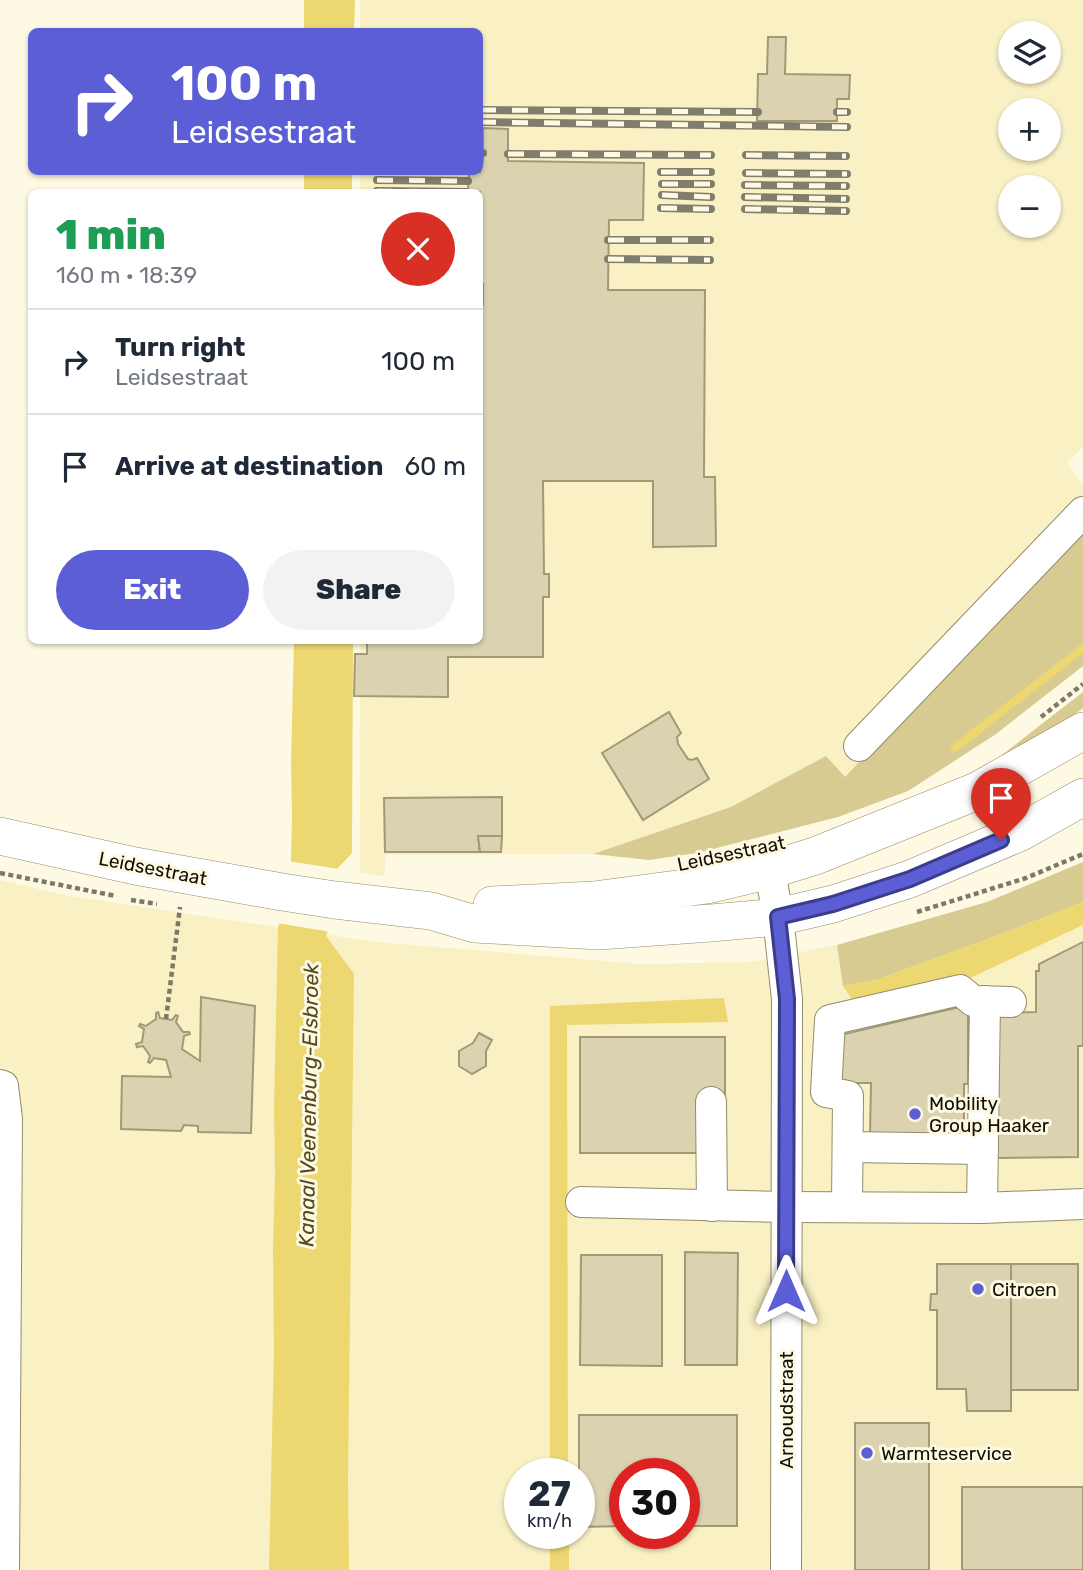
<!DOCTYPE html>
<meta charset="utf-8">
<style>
body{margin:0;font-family:Rubik,sans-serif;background:#f2f2f3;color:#1f2937;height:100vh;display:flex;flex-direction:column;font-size:26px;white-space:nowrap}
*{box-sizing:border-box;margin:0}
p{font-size:23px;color:#747a83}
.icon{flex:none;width:38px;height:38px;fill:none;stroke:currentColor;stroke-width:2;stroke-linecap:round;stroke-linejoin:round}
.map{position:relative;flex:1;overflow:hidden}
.side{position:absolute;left:28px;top:189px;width:455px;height:455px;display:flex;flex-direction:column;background:#fff;border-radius:10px;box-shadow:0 2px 5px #0004}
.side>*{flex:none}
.guide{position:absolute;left:28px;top:28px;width:455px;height:147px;border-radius:10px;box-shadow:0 2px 5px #0004;background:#5b5ed5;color:#fff;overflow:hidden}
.tools{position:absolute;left:998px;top:21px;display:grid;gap:14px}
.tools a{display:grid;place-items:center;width:63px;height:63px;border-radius:50%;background:#fff;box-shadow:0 2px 5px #0004;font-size:35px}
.speed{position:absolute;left:504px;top:1458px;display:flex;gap:14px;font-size:35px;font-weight:700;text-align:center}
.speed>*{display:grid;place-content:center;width:91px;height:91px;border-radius:50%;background:#fff;box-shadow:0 2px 5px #0004;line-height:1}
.speed small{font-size:18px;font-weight:400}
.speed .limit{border:10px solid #d22;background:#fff;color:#111}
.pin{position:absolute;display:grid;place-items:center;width:60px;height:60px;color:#fff;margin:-72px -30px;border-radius:50% 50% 50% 0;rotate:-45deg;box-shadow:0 0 7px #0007}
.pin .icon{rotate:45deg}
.me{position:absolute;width:77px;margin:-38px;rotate:0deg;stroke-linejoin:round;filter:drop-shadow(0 0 5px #0008)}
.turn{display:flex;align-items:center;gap:24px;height:147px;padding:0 28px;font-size:32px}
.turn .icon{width:91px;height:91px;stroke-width:2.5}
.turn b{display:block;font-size:49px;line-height:60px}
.round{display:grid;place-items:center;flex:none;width:74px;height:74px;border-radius:37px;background:#f2f2f3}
.head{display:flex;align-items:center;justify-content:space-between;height:119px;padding:0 28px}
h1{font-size:42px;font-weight:800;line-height:52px;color:#1e9e55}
.button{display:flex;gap:14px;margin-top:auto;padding:14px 28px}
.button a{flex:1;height:80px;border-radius:42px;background:#5b5ed5;color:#fff;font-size:28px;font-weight:800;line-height:80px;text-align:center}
.button a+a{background:#f2f2f3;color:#1f2937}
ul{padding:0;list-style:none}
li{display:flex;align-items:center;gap:21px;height:105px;padding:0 28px;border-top:2px solid #e0e1e3}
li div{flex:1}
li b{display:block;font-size:26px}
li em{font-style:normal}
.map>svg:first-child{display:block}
.built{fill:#f9f0c3;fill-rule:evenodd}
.green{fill:#d7cb91}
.water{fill:#edd771}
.pier{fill:#fef9e3}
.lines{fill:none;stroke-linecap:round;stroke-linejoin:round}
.stream{stroke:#edd771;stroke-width:8}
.building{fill:#dbd3af;stroke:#a19977;stroke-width:2}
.minor-casing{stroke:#938c6a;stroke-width:32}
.major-casing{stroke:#938c6a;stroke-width:38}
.path{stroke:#7d7969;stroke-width:4.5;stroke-dasharray:5 3.5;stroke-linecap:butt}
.minor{stroke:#fff;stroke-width:30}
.major{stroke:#fff;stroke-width:37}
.rail-casing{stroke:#817d6d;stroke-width:8}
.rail{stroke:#fef9e3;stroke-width:5;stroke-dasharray:16;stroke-linecap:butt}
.route-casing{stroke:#3b3d8a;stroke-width:18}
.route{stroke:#5b5ed5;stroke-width:12}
.poi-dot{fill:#5b5ed5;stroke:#fef9e3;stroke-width:2.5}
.labels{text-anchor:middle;stroke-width:6;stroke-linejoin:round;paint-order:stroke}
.street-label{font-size:19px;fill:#120f03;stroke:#fef9e3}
.poi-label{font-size:19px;fill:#120f03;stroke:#fef9e3;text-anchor:start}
.water-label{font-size:21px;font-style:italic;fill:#534a20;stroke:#fef9e3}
</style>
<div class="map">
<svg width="1083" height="1570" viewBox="0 0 1083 1570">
<rect width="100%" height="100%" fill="#fef9e3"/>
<g class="built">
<path d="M360,0h723v447l-16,16 16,22v34l-137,152 -101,106 -19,-20 -95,50 -138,47 -207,1 -2,21 -24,-4v-231l120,-1v-448h-120v-20h120v-140l-120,-1zM1010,33h38v39h-38zM1010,110h38v39h-38zM1010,187h38v39h-38z"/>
<path d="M1083,872v698h-1083v-690l63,15 313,47 266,22 110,-2 190,-38zM520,1474h59v59h-59zM625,1474h59v59h-59z"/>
</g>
<g class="green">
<path d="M1083,519v147l-87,68 -88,57 -70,26 -141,36 -48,7 -56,-6 138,-47 95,-51 19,21 101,-106z"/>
<path d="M1083,692v16l-12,9 -108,68z"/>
<path d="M1083,862v40l-76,30 -131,48 -33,6 -6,-41 150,-43z"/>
</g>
<g class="water">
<path d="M304,0h51l-1,31h-50z"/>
<rect x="304" y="172" width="48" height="20"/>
<path d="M294,641h59l-1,212 -16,17 -5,52 -5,14 28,38 -6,506 1,90h-80l5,-219 -1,-102 2,-74 -1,-69 4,-178 12,-49 1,-17 1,-47 -1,-52z"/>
<path d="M1083,902v23l-132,62 -95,18 -13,-19 33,-6 131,-48z"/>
<path d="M724,998l4,24 -161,3 1,449 -18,-1v-467z"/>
<rect x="550" y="1533" width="19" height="37"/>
</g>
<path class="pier" d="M288,861l51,8 -8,63 -54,-9 4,-26 5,-18z"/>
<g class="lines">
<path class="stream" d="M955,748l128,-100"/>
</g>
<g class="building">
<path d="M768,37h18l-1,37 65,1 -1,24h-12v22h-80l1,-47h9z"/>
<path d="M483,128l25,1v32l136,2 -1,57h-34l-1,70h97l-1,187h11l1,69 -63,1v-66h-110l1,93h5v23h-6v60h-95v40l-94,-1 1,-42h12v-14h113v-335h3v-21h-3v-92h-12l1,-20h11v-10h3z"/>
<path d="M669,712l12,21 -4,4 1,7 10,15 4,1 5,-2 12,21 -66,41 -41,-67z"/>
<path d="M502,797v39h-24l2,16h-95l-1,-54z"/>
<path d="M478,836h24l-1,16h-21z"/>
<path d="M1083,942v104h-5v111l-83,1v-145l41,-1v-41h3v-7z"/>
<path d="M201,997l54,9 -4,127 -53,-1v-6l-14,-1 -3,6 -60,-2 1,-53 49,1 -5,-17 -12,-2 -4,5 -2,-1 2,-6 -7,-10 -6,1 -1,-3 6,-2 2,-13 -5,-3 1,-2 6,2 10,-7v-6l2,-1 2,6 12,2 4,-5 2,1 -2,6 7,10h6l1,2 -6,2 -2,13 18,12z"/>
<path d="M968,1005v79h-4v50h-94l1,-51h-36l1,-47z"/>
<path d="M479,1033l13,7 -6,11v15l-14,8 -13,-8v-15l14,-8z"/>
<path d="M580,1037h145v59l-27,-1v58h-118z"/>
<path d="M685,1252l53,1 -1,112h-52z"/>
<path d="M581,1255h81v111l-82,-1z"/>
<path d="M937,1264h74v147h-44l-1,-22h-29v-79h-7l1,-16h6z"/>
<rect x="1011" y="1264" width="67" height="126"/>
<path d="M579,1415h158v111h-53v-52h-59v52l-46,1z"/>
<rect x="855" y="1423" width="74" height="147"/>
<rect x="962" y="1487" width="121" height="83"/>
</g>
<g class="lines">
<defs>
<g id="minor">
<path d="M859,746l224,-234"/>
<path d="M770,870l8,47 9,82 -1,571"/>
<path d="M0,1085l3,1 4,33 -3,451"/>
<path d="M711,1102l1,104"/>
<path d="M848,1147l135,2"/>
<path d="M581,1202l205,5 196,1 101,-4"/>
<path d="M847,1206l1,-110 -22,-4 4,-72 130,-30 13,11 38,1"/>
<path d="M982,1208l3,-207"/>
</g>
<g id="major">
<path d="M0,836l135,30 147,26 53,8 96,11 44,13 124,7 112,-8 67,-6 55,-13 77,-25 111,-47 62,-35"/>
<path d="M492,905l102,-5 113,-15 63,-15 45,-14 162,-65 106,-60"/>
</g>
</defs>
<use href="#minor" class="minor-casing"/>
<use href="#major" class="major-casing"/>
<g class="path">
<path d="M1041,717l42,-33"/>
<path d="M0,873l116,23"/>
<path d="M131,900l26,4"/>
<path d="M917,912l109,-34 57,-24"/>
<path d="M166,1019l14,-112"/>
</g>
<use href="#minor" class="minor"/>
<use href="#major" class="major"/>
<defs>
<g id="rail">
<path d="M480,110l278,2"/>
<path d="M837,112h10"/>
<path d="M480,122l367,5"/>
<path d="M480,153h3"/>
<path d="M508,154l203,1"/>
<path d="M746,155l100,1"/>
<path d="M661,172h50"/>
<path d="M746,173l101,1"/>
<path d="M377,180l91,1"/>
<path d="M662,184h49"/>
<path d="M745,185l101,1"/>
<path d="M377,191l89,1"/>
<path d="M662,195l49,2"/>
<path d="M745,197l101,2"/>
<path d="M661,208l50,1"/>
<path d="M745,209l101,2"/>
<path d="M608,240h102"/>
<path d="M608,259l102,1"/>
</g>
</defs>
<use href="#rail" class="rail-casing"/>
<use href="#rail" class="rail"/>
</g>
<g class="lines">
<defs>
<path id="route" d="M786,1291l1,-292 -9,-82 55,-13 77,-25 91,-39"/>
</defs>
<use href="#route" class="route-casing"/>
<use href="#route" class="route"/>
</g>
<g class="poi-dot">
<circle cx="915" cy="1114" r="7"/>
<circle cx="978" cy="1289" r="7"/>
<circle cx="867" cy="1453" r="7"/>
</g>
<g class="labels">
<g class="street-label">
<text transform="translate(731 853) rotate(-12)" y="7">Leidsestraat</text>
<text transform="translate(153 868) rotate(11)" y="7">Leidsestraat</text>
<text transform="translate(786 1410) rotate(-90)" y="7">Arnoudstraat</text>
</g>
<g class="poi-label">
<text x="929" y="1110">Mobility<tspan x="929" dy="22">Group Haaker</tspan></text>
<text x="992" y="1296">Citroen</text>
<text x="881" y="1460">Warmteservice</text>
</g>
<g class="water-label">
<text transform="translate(309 1105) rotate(-89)" y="7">Kanaal Veenenburg-Elsbroek</text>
</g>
</g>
</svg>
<div class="tools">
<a><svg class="icon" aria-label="layers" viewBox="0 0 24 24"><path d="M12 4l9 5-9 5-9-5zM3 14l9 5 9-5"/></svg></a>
<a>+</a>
<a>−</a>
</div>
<div class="speed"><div>27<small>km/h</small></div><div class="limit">30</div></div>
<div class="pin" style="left:1001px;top:840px;background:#d93025"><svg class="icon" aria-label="arrive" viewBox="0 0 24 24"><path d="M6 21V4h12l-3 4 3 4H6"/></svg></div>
<svg class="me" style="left:786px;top:1291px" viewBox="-20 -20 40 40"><path d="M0-17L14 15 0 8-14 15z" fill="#5b5ed5" stroke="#fff" stroke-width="4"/></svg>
<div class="guide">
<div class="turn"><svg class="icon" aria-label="right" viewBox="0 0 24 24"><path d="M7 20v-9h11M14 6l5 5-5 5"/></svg><div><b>100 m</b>Leidsestraat</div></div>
</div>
<section class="side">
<div class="head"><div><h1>1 min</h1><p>160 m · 18:39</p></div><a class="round" style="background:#d93025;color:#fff"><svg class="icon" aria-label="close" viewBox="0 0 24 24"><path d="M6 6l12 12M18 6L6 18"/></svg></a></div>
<ul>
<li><svg class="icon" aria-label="right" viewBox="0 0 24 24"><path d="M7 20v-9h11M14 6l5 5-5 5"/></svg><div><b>Turn right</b><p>Leidsestraat</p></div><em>100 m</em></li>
<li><svg class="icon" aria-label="arrive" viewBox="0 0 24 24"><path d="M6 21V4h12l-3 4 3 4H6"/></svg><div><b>Arrive at destination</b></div><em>60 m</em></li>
</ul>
<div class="button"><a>Exit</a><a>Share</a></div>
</section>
</div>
